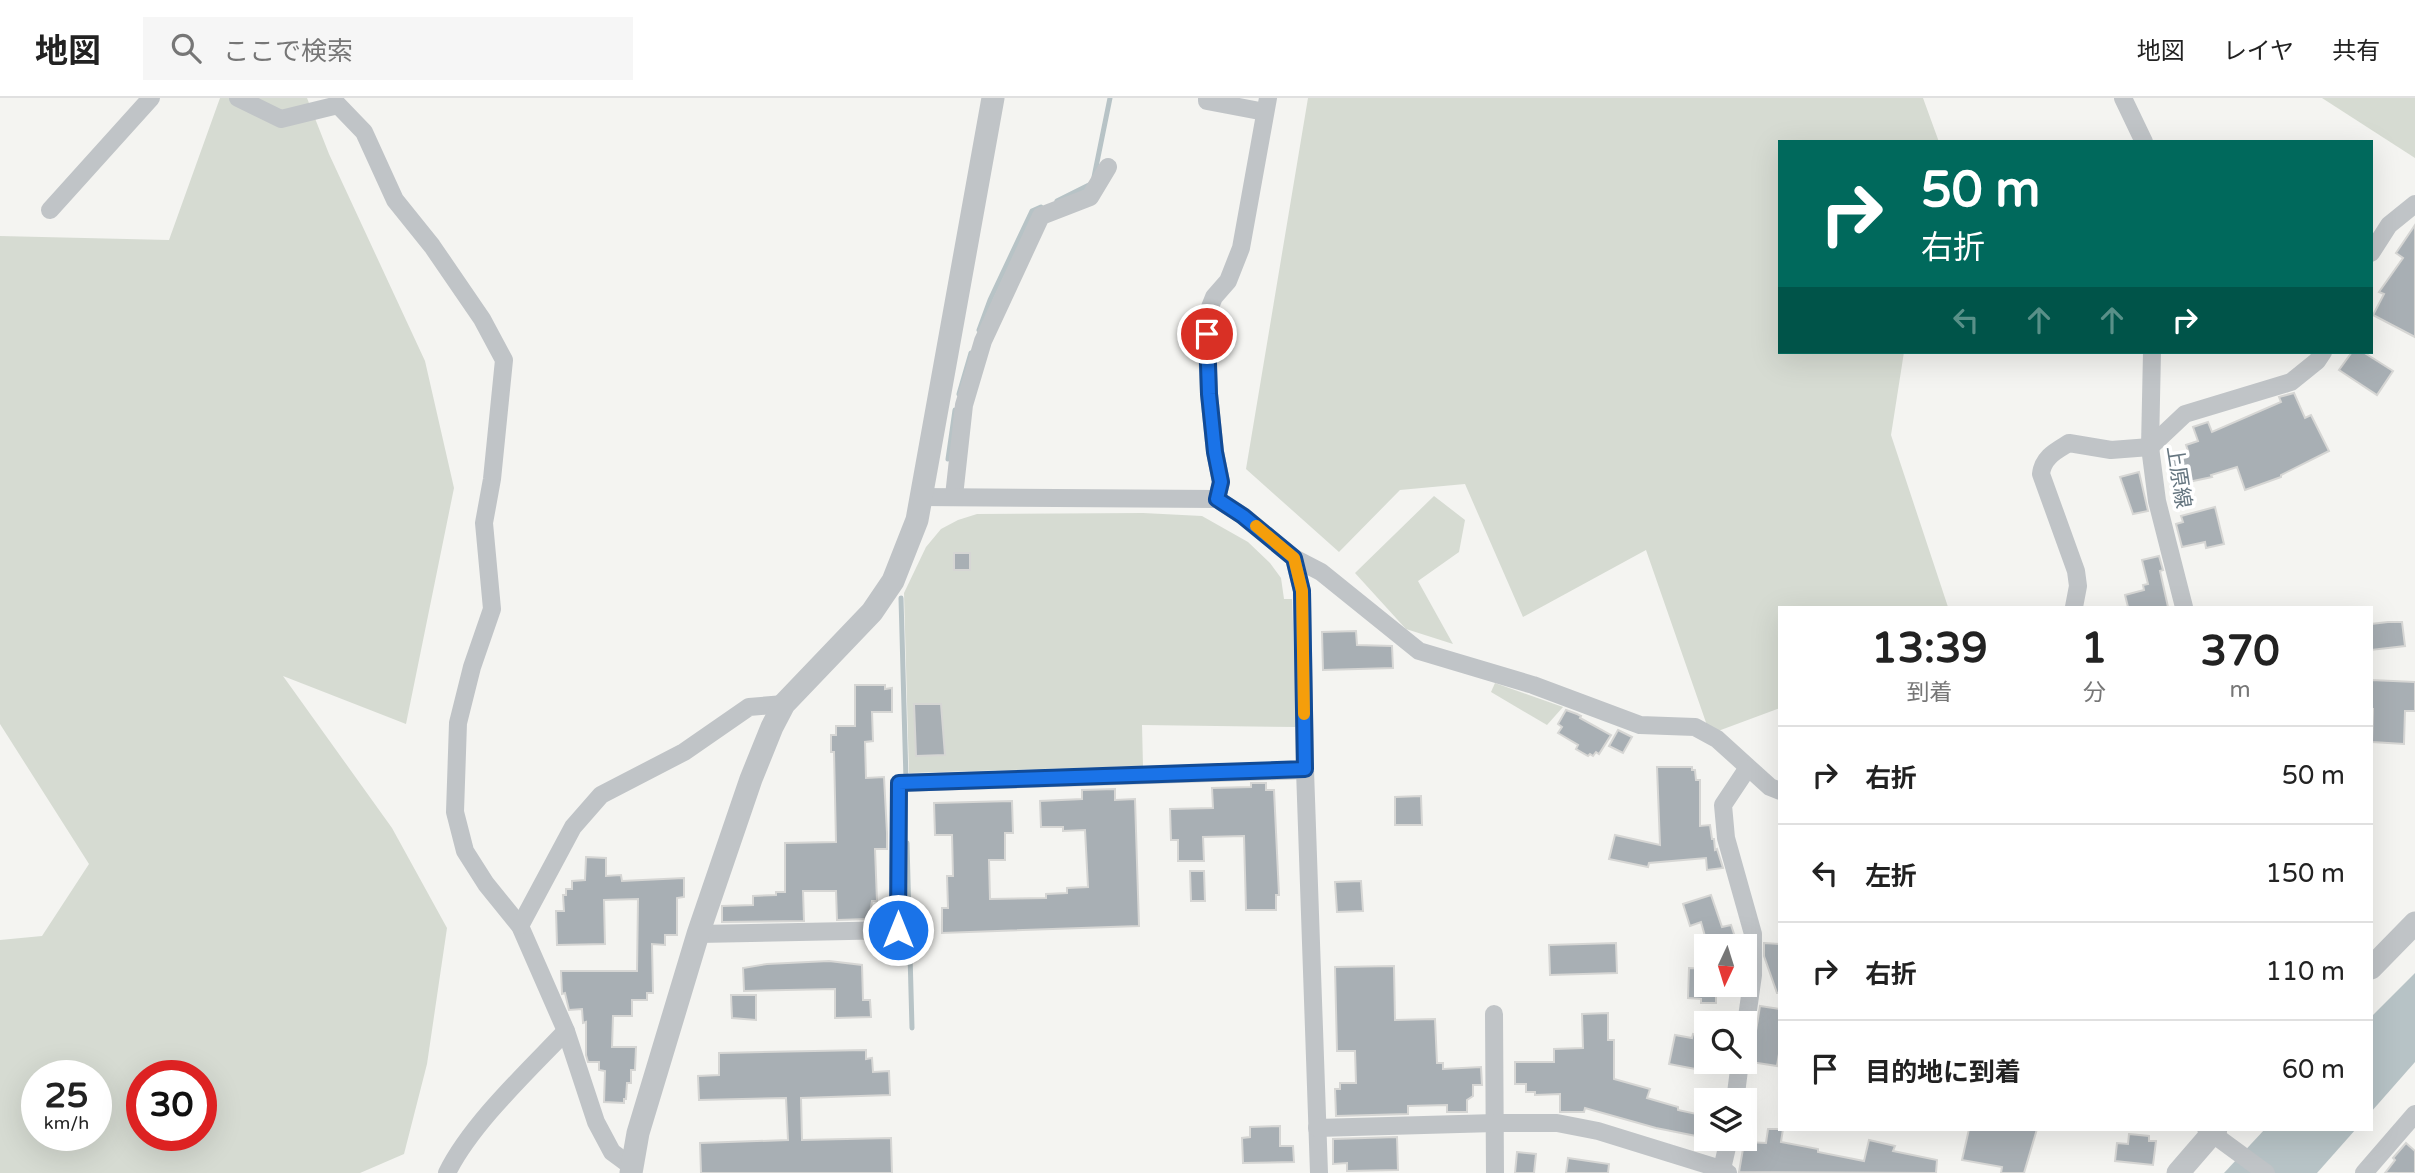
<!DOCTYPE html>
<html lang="ja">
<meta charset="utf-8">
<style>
body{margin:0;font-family:"Varela Round","Noto Sans JP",sans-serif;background:#f6f6f6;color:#222;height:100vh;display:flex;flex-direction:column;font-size:26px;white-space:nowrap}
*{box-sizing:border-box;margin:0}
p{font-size:23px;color:#767676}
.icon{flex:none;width:38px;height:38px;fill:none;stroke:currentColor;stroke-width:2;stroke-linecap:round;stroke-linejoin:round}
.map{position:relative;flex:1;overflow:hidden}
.sheet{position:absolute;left:1778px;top:508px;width:595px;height:525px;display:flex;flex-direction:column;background:#fff;border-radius:0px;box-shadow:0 7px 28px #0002}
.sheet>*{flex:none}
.top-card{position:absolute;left:1778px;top:42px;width:595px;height:214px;border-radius:0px;box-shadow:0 7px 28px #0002;background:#00695c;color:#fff;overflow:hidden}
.needle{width:46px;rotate:184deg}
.fabs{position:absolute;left:1694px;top:836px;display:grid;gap:14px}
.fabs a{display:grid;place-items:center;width:63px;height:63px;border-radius:0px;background:#fff;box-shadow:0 7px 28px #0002;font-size:35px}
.speed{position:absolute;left:21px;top:962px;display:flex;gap:14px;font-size:35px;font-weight:700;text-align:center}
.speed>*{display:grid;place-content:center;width:91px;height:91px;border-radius:50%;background:#fff;box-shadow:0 7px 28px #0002;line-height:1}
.speed small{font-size:18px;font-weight:400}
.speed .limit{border:10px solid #d22;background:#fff;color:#111}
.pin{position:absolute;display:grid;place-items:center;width:60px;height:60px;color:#fff;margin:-30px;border:4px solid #fff;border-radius:50%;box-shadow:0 2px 7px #0007}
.me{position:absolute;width:77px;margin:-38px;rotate:0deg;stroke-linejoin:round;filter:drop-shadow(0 0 5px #0008)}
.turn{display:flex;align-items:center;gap:24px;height:147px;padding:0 28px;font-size:32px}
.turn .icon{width:91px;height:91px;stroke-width:2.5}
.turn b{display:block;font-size:49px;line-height:60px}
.lanes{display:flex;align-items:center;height:66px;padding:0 28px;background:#0003;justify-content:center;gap:35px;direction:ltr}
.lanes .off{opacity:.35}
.eta{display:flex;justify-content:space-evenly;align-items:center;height:119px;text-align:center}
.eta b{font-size:42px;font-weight:800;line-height:49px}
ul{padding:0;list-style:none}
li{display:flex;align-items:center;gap:21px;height:98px;padding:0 28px;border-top:2px solid #e0e0e0}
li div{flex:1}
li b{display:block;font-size:26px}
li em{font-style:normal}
header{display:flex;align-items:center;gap:42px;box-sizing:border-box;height:98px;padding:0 35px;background:#fff;border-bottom:2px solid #e0e0e0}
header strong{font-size:33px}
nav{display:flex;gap:38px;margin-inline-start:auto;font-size:24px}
.search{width:490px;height:63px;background:#f6f6f6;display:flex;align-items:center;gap:18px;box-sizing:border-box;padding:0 24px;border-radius:0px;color:#767676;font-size:26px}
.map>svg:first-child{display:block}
.green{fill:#d6dbd2;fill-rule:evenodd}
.water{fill:#b7c3c6}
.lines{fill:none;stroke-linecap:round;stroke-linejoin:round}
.stream{stroke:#b7c3c6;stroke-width:5}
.building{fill:#a8afb4;stroke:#d6d6d4;stroke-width:2}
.minor{stroke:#c0c4c7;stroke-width:18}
.tertiary{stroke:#c0c4c7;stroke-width:23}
.route-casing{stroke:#114b97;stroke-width:18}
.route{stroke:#1a73e8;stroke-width:12}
.slow{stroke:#f59e0b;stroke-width:12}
.labels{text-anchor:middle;stroke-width:7;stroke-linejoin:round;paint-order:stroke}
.street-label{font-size:21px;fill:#667680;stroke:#fff}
</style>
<header>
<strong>地図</strong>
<div class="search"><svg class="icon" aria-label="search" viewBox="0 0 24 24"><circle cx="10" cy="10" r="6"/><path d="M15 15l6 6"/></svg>ここで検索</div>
<nav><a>地図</a><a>レイヤ</a><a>共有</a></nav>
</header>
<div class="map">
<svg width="2415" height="1075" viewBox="0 0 2415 1075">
<rect width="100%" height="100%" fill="#f4f4f1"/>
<g class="green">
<path d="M220,0h87l22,56 96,207 29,127 -48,236 -123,-48 109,152 55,100 -20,136 -23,90 -44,19h-360v-233l42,-4 47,-72 -89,-140v-488l169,4zM37,978h59v60h-59zM142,978h59v60h-59z"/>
<path d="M1308,0h615l16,44h-159v210h124l-13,83 57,172h-168v101l-70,26 -64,-184 -123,67 -58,-133 -65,6 -61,62 -93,-83z"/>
<path d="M2322,0h93v60z"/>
<path d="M1434,398l31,24 -6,32 -41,29 35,63 -47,-15 -51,-56z"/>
<path d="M1143,415l59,3 46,26 22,21 11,15 3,21h8l5,128 -155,-2 1,41 -234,7 -5,-180 22,-46 15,-18 17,-9 19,-6z"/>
<path d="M1495,585l68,24 -16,18 -56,-33z"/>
</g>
<g class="water">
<path d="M2415,875v89l-44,50v-95z"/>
<path d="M2265,1031h91l-39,44h-93z"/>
</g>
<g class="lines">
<g class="stream">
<path d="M1094,79l16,-79"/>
<path d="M1057,103l32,-16"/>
<path d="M979,232l11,-30 42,-89 9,-4"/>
<path d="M959,296l12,-41"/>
<path d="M948,361l7,-49"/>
<path d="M901,500l5,182"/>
<path d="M907,745l5,185"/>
</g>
</g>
<g class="building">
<path d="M2415,127v112l-42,-22 11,-21 -5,-2 24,-34 -7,-5z"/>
<path d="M2352,254h11l30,19 -16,24 -38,-25z"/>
<path d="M2294,295l11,25 6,-3 18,36 -48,24v2l-36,13 -8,-23 -26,8 1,2 -33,7 -9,-27 18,-6 -2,-6 12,-4 -5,-14 15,-5 4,10 69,-30 -2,-5z"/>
<path d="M2139,374l9,39 -15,3 -13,-37z"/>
<path d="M2215,409l9,37 -18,4 -1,-6 -23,5 -6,-23 7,-2 -2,-6z"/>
<rect x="954" y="455" width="16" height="17"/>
<path d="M2159,458l4,14 -3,1 8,36h-40l-3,-12 19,-5 -1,-5 5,-1 -6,-24z"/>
<path d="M2388,524h14l3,24 -34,4v-26z"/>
<path d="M1356,533l1,14 35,1 1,22 -70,2 -1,-38z"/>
<path d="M2371,582l44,2v29h-10l-1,33 -32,-2 1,-33h-2z"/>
<path d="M855,587h30v4l7,-1v24h-20l1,29 -8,1 1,36 18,-1 3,56v16h-12l2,52h-5l-3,18 -32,1 -1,-29h-33l1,30 -82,1v-16l31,-1v-9l23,-1v-3h9v-49l51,-1 -2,-90h-3v-17h5v-9h19z"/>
<path d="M914,606h27l4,51 -29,1z"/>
<path d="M1566,612l11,4 4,2 -1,2 31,17 -12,19 -3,-2 -3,4 -3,-2 -2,2 -12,-7 2,-4 -20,-12 4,-6 -4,-3z"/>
<path d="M1618,632l14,7 -9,16 -14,-7z"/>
<path d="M1657,669h35v3h3l1,10h4v46l10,-1 2,14h2l1,11 2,-1 6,19 -16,2 -1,-12 -57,5 -1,4 -39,-8 6,-24 45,10z"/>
<path d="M1251,685h15v7h8l5,105h-3v15h-30l-2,-74 -41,1 1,24h-26v-21h-7l-1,-31 43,-1 -1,-20 39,-1z"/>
<path d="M1115,691v11l20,-1 4,127 -197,7v-25h6l-1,-32h6l-1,-41h-17l-1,-32 78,-2 1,32h-8v27h-16l1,39 56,-1v-4l21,-1v-5l21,-1 -3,-57 -22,1v-4h-22l-1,-26 42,-2v-9z"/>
<path d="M1421,698l1,29h-27v-28z"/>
<path d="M586,759l20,1v18l15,-1 1,6 62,-3v19l-7,1v37h-12v10l-13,-1 1,49h-6v7h-15v16h-19l-1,31h24l-1,23h-4v13h-4l-1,16h-2v4l-20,-1 1,-31 -6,-1v-8h-11l-2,-7v-33l-3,1 -1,-14 -13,1 -4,-17 -3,1 -1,-23h76l1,-72 -34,1 1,44 -48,1 -1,-34h8l-1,-16h3v-6h6v-8l13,-1z"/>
<path d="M1190,773h14l1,30h-14z"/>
<path d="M1361,783l2,30 -26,1 -2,-30z"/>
<path d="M1711,797l11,32 9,-2 6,18 -13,4h-16l-7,-25 -11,4 -7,-22z"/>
<path d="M1616,845l1,30 -67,2 -1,-30z"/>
<path d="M1764,845l16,1v49h-3l-13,-37z"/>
<path d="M829,863l33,4 1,35h7l1,17 -36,1v-29l-91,2 -1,-23 24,-4z"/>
<path d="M1394,868l1,54 40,-1 2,44h6v6l38,-2 1,18h-9v11l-6,4v12h-20v-7l-39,1v8l-72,2 -1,-27h5v-6h16l-1,-32h-18l-2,-84z"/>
<path d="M1689,870l17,1v16h10v18h-15v-4l-13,-1z"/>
<path d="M731,897h25v25l-24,-2z"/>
<path d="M1760,908l20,3v39l-3,18 -26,-4z"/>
<path d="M1608,915v27h6v39l36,10 -3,9 31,9v3l28,6v22l-50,-10 -71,-20 -1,4h-24v-18l-25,1v-3h-9v-8h-11v-22h39v-13l29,-1 -1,-34z"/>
<path d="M1693,936l13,2v35l-37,-7 6,-29 17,3z"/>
<path d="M866,952v9l6,-1 1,14 16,-1 1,24 -89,3 1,42 89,-2 1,35h-191l-1,-30 88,-3 -2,-42 -87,2 -1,-24 21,-1v-22z"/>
<path d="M1280,1028v20h13l1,16 -51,1 -1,-25 8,-1v-10z"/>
<path d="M1768,1031h15l-2,13 37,7v3l46,9 5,-21 26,6 -2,5 44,9 -1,13 -197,-1 5,-29 3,1v-2l19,1z"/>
<path d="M1969,1031h68l-13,44h-23l1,-6 -40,-7z"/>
<path d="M2129,1036l20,2v5h7l-3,24 -38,-4 2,-18 11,1z"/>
<path d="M1397,1039l1,33 -51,1v-8l-14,1v-25z"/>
<path d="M2406,1045l9,8v22h-30l10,-13 -2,-2z"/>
<path d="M1517,1054l19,2 -2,19h-19z"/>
<path d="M1568,1060l41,6 -1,9h-42z"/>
</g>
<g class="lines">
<g class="minor">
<path d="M238,0l43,21 57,-14 26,27 31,68 37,46 50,73 22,41 -12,119 -8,44 8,86 -20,58 -14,56 -3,89 10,39 21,33 34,42 46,105 30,91 16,30 19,14"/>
<path d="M1207,0v3l58,11"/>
<path d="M2123,0l21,44"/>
<path d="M50,112l101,-112"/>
<path d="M2371,155l18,-28 26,-21"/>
<path d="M2152,254l-2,95 7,54 27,106"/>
<path d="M954,398l10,-91 19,-64 58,-125 49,-19 18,-30"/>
<path d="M920,399l297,2 26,17 51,42 27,14 98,79 114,34 107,40 55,2 22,12 53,48 10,4"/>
<path d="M1217,401l4,-17 -6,-30 -6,-58 -3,-77 8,-20 14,-16 13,-33 27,-150"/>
<path d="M1294,460l8,33 3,179 14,403"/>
<path d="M2074,509l4,-21 -2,-15 -35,-97c2,-17 15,-23 28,-31l42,7 39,-3 35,-33 106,-32 26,-21 6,-9"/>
<path d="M520,828l53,-99 28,-32 83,-43 65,-45 35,-3"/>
<path d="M698,836l200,-4 1,-147 406,-13"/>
<path d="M1494,916l1,159"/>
<path d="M1745,933l8,-56v-41l-27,-96 -3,-33 24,-36"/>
<path d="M1735,1003l5,-39"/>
<path d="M1317,1030l178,-5h62l41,8 123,38 7,4"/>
<path d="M2206,1031l60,44"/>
<path d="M447,1075c24,-49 81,-102 119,-142"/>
<path d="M1721,1075l8,-34"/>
<path d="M2364,1075l51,-59"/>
</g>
<g class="tertiary">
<path d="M2371,870l44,-45"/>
<path d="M631,1075l7,-40 60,-199 53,-155 21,-52 12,-23 88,-92 21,-31 24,-61 76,-422"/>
<path d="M2178,1075l38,-44"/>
</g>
</g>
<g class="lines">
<defs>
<path id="route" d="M898,832l1,-147 406,-14 -3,-178 -8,-33 -51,-42 -26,-17 4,-17 -6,-30 -6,-58 -2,-60"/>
</defs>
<use href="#route" class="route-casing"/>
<use href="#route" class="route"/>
<path class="slow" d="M1256,428l38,32 8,33 2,123"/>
</g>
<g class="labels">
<g class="street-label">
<text transform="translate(2179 379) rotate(81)" y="7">上原線</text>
</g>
</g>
</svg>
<div class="fabs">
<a><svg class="needle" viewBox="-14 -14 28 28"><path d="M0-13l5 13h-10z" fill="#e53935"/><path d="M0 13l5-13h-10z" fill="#767676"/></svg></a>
<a><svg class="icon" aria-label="search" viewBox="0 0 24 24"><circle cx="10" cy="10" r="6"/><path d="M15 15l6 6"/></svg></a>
<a><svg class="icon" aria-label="layers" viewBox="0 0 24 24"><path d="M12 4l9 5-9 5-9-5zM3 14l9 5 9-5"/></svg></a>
</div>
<div class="speed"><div>25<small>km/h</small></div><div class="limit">30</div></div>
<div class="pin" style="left:1207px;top:236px;background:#d93025"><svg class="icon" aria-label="arrive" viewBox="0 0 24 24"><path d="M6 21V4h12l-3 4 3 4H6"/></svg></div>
<svg class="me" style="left:898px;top:832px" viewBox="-20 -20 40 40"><circle r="17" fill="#1a73e8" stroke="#fff" stroke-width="3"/><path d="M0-11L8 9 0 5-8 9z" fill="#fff"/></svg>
<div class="top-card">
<div class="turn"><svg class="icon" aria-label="right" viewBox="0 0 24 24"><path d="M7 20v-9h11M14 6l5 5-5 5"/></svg><div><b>50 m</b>右折</div></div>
<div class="lanes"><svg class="icon off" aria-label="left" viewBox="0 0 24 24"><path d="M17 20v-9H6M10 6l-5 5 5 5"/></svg><svg class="icon off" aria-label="ahead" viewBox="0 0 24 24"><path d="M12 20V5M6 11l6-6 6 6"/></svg><svg class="icon off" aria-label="ahead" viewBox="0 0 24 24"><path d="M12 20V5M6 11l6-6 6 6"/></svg><svg class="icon" aria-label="right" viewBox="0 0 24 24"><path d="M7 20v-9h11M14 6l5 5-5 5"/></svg></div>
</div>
<section class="sheet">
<div class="eta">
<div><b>13:39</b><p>到着</p></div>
<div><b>1</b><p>分</p></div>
<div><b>370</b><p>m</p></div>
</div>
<ul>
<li><svg class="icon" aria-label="right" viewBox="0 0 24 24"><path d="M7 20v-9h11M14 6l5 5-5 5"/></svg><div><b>右折</b></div><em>50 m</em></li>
<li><svg class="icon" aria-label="left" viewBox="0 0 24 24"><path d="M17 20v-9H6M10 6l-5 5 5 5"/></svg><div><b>左折</b></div><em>150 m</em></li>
<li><svg class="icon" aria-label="right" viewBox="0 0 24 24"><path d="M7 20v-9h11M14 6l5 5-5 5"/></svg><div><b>右折</b></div><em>110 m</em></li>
<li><svg class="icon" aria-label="arrive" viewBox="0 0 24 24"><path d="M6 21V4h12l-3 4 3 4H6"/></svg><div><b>目的地に到着</b></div><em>60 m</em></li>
</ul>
</section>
</div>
